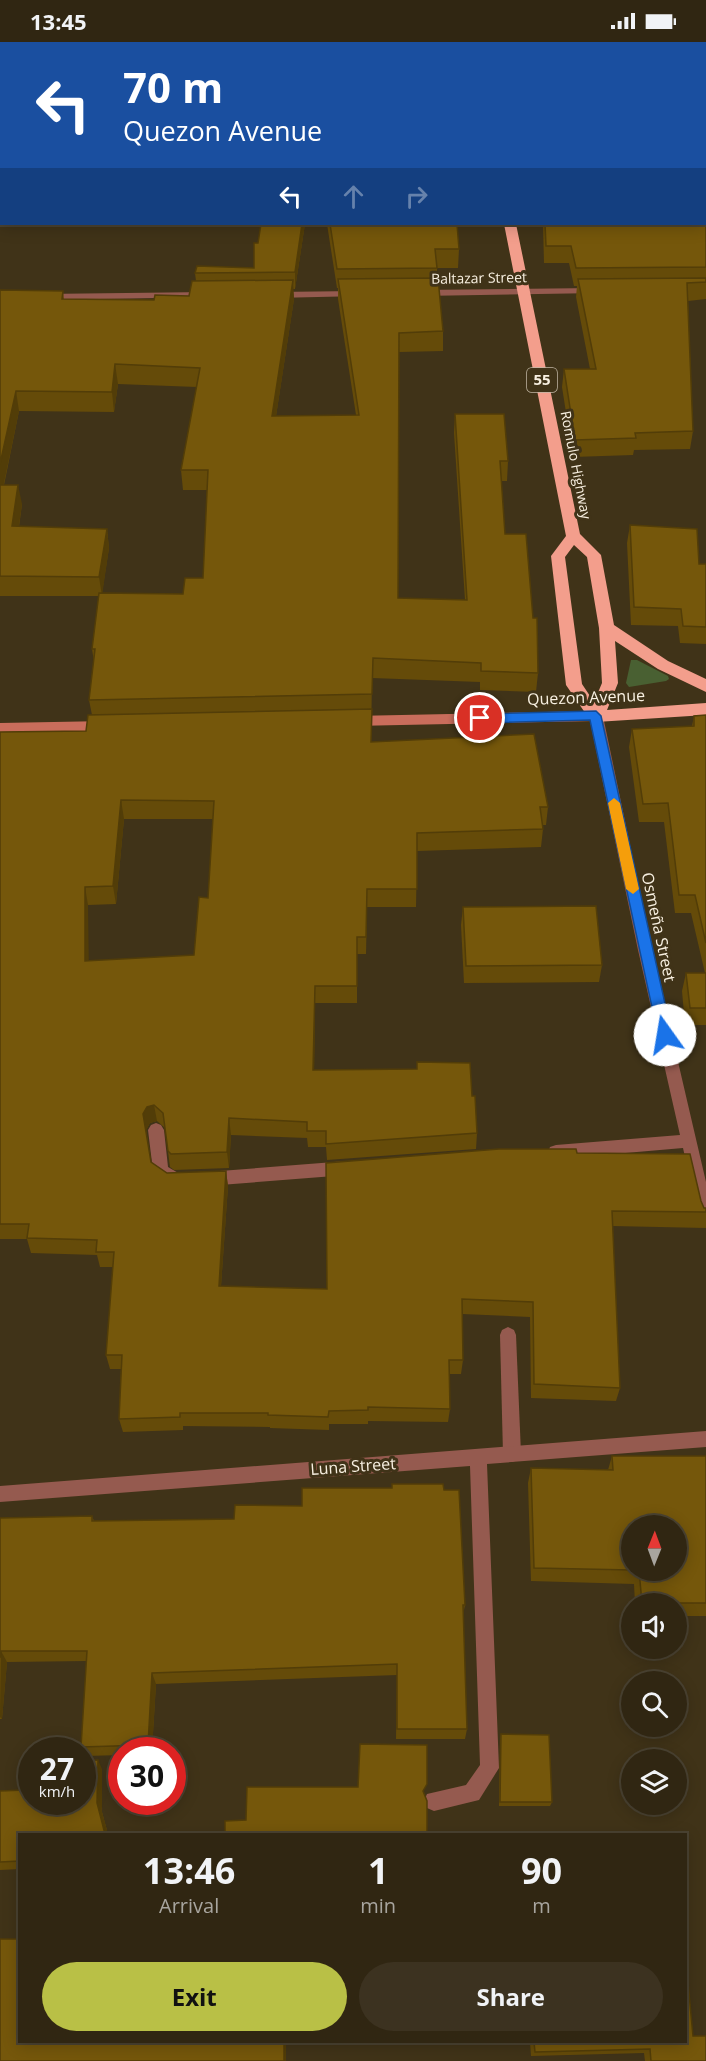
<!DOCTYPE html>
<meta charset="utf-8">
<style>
body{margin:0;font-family:"Open Sans",sans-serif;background:#3c3220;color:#f1f3f6;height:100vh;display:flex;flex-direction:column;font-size:22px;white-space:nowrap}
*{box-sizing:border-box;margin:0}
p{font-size:20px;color:#a8a59f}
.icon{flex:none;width:33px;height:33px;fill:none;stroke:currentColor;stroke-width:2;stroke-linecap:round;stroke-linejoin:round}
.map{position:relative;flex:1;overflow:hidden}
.details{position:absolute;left:18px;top:1791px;width:669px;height:210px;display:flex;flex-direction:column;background:#302612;border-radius:0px;box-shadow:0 3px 15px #0003,0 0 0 2px #4b4332}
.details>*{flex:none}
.hud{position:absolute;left:0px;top:0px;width:706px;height:183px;box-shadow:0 3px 15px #0003,0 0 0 2px #4b4332;background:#1a4fa0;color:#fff;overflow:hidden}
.needle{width:39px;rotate:1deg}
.tools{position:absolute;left:621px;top:1473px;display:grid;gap:12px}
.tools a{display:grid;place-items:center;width:66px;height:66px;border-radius:50%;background:#302612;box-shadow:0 3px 15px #0003,0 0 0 2px #4b4332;font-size:30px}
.speed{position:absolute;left:18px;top:1695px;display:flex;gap:12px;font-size:30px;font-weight:700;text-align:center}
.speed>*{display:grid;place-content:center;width:78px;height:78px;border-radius:50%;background:#302612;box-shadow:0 3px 15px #0003,0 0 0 2px #4b4332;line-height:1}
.speed small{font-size:15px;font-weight:400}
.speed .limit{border:9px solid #d22;background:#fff;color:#111}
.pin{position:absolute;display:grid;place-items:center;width:51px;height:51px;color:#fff;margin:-26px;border:3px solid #fff;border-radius:50%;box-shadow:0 2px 6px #0007}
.me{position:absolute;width:66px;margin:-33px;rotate:347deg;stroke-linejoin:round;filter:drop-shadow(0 0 4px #0008)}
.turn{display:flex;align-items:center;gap:21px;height:126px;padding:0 24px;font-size:27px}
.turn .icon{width:78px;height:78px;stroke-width:2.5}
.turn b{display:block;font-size:42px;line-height:51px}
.lanes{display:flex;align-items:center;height:57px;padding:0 24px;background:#0003;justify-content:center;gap:30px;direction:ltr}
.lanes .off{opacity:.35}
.eta{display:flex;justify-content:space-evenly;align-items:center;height:102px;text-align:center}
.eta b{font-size:36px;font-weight:700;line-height:42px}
.button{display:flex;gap:12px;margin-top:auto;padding:12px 24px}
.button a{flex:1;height:69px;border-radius:36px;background:#b9c046;color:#111;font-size:24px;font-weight:700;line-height:69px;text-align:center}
.button a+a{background:#3c3220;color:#f1f3f6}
.status{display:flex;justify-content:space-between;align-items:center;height:42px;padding:0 30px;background:#302612;direction:ltr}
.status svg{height:16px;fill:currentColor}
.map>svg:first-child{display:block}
.green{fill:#496032}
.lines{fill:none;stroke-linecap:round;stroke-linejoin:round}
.lane{fill:#955a4f;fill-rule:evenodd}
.street{fill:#955a4f;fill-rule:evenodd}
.secondary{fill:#c96d5b;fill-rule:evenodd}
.highway{fill:#f39e8c;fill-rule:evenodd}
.wall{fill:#654b09;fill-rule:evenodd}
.shaded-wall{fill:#523d08}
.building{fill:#75570b;stroke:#523d08;stroke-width:1.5;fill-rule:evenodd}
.route{fill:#1a73e8;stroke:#114b97;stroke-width:1.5}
.slow{fill:#f59e0b}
.labels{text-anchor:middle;stroke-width:6;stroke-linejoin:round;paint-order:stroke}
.far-street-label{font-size:14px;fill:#f8f0e1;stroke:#403318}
.shield{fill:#403318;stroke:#c1b7a5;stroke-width:1.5}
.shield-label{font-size:15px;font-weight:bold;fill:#f8f0e1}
.street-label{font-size:16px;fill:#f8f0e1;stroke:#403318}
</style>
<div class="status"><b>13:45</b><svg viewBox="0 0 49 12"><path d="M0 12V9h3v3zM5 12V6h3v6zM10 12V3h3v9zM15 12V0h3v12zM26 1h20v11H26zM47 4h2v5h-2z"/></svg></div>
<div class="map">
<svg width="706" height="2019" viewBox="0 0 706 2019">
<rect width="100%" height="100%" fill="#403318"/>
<path class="green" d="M631,618h6l31,16 1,3 -3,2 -37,6 -3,-4z"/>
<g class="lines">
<path class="lane" d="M508,1285l6,3 2,5 5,119 -3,6 -6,2 -6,-2 -3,-6 -3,-119 2,-5z"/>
<g class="street">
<path d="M595,246l5,3 -1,2 -178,3 -5,-3 5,-3z"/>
<path d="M358,249l4,1v4l-88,2 -5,-3 5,-3z"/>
<path d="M208,250l5,3 -1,2 -169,3 -5,-3 5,-3z"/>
<path d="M596,669l7,5 49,234 54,232v41l-6,-2 -2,-5 -15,-68 -127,11 -6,-2 -2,-5 2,-5 6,-2 124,-10 -42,-185 -49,-234z"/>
<path d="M156,1081l5,2 3,5 4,37 12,7 2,5 -2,5 -6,2 -19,-10 -2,-5 -5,-41 3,-5z"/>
<path d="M347,1119l6,2 2,5 -2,5 -6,2 -140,11 -6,-2 -2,-5 2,-5 6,-2z"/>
<path d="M706,1389v16l-219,17 12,304 -20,32 -45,11 -7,-3 -3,-7 3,-7 39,-9 14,-20 -10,-299 -470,36v-16z"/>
</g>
<g class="secondary">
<path d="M596,669l7,5 -7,5 -243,5 -7,-5 7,-5z"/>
<path d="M107,679l7,5 -7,5 -107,2v-10z"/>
</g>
<g class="highway">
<path d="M463,0h12v2h-11z"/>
<path d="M504,182h12l64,310 21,21 13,70 54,36 38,18v13l-48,-23 -43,-28 3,42 -11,27 99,-7v12l-110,7 -6,-2 -24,-35 -15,-129 15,-20zM574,503l13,12 12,71 3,55 -8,19 -12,-18 -17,-127z"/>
</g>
</g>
<g class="wall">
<path d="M706,162v95l-18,2 5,130 -3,18 -56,1 -1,5 -60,2 -11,-70 2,-18h26l-14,-72 1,-11h-3l-5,-23h-25l-1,-39h162z"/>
<path d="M305,182l-10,65h-2l1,10 -18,117 80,-1 -18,-116v-11h-1l-10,-64h130l2,25 -1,19h-21v10l6,53v20l-44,1 -1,246 67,2 -11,-167 1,-19 53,47 -1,20h-6l4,53 33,139 -2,19 -56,-2v-8l-108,-4 -1,64 177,65 -2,18h-3v4l-2,18 -124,4 -1,56h-49l-1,47h-9v49h-42l-1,67 158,26 5,37 -1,16 -149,11 -1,-13h-18l-1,-9 -76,-3 -2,33 -55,2 -4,-3 -5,-39 -8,-7 -7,2 -4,7 5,32 16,11 59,-2 2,15 -7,100 106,3 250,-136 124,48 3,7h2v20l-94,-2 8,162 -4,13 -85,-3 -1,-81 -68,-3 1,46 -2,14h-12l1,35 -2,13 -80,-1v3h-39v6l-59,-2v-1l-87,-1v4l-60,2 -4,-13 2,-50h-11l-4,-14 7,-88h-13l-3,-12 -66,-2 -4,-14h-27v-507l86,-1 6,-16 -3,-15 5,-38 -2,-13 7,-53h-99v-306l63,1 1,8 90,1 35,-4 7,-15 -1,-8 59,-5 4,-25zM118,342l79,3 -16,83 2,20h24l-4,88 -20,16 -81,-1 7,-45 -2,-19 -88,-2 3,-23 -18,-19 15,-74 95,1zM124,777h89l-5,79 -14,57 -106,6v-56l28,-1z"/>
<path d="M630,483l69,39h7v80l-26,-1 -2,-17 -47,-1 -4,-82z"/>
<path d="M706,673v310h-21l-3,-34 4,-18h19l-14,-60h-16l-11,-91h-25l-10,-75 3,-18 60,-3 2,-10z"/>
<path d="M463,865l139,58 -3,17 -135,1 -3,-58z"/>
<path d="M612,1414h94v160h-30v-12h-41l-1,-20 -103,-3 -3,-98 3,-15 77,2z"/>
<path d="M444,1448l21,115 -2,10 4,114 -2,10h-69l1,-64 -241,9 -4,66h-30v5l-36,1 -5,-9 6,-86 -80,1 -5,57h-2v-201l92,-2 2,5 140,-2 68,-13z"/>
<path d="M501,1692l51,68 -2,4h-51l1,-67z"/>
<path d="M102,1727v43l6,22h-88v35l-20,1v-79l24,-1z"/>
<path d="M693,1994l13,25h-61l-1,-8 -113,3 -1,-14h156z"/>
</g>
<g class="shaded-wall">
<path d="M302,182h3l-10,65v-17z"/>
<path d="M293,238l1,19 -21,137 -1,-20z"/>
<path d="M115,322l3,20 -4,28 -2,-20z"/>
<path d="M16,349l3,20 -19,91v-38z"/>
<path d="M18,443l4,19 -6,42 -4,-20z"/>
<path d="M107,487l2,19 -7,48 -3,-19z"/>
<path d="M121,758l3,19 -8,85 -3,-18z"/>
<path d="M85,845l3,18 1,73 -4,-17z"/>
<path d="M315,944v17l-1,84 -1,-17z"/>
<path d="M154,1063l3,16 -7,2 -4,7 -3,-16 4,-7z"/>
<path d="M229,1076l2,17 -2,33 -2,-16z"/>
<path d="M226,1129l2,15 -8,115 -1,-15z"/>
<path d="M1,1609l6,11 -5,57 -2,-2z"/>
<path d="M152,1631l4,11 -4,66h-2l-2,-5z"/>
<path d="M98,1718l4,9v43l6,22h-3l-8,-31z"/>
<rect x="284" y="2000" width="2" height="19"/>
</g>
<g class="building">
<rect x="308" y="0" width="61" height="2"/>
<rect x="555" y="0" width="55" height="2"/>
<path d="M705,162h1v63l-130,1 -5,-22h-25l-1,-22h160z"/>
<path d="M261,182h41l-7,48 -100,1 2,-7 57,2v-25h4z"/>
<path d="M330,182h127l2,25h-24l2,19 -100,1z"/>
<path d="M438,236l5,53 -44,2 -1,265 69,2 -12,-186h49l4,47h-8l5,73h21l7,84h4l1,55 -57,-2v-8l-108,-5 -1,36 -283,6 6,-51h-3l7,-56 84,1 2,-16h18l5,-108h-27l19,-102 -85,-4 -3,28 -96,-1 -16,73v-174l63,1 -1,8 92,1 1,-5 34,1 3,-15 101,-1 -21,136 87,-1 -21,-136z"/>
<path d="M706,236v4l-19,1 6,148 -58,2 1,5 -61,2 -11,-71h32l-18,-90z"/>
<path d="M0,443h18l-6,41 95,3 -8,48 -99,-1z"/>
<path d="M630,483l67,4 2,35h7v63l-23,-1 -2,-17 -47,-2z"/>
<path d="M372,667l-1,33 163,-8 14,73h-8l3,22 -126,4v56h-50l-1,48h-9v49h-42l-2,84 104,-1v-7l53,1 2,33h3l2,37 -151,11v-13h-19v-9l-78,-4 -2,34 -56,2 -3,-3 -5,-38 -9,-8 -7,2 -4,7 8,48 16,11 59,-2 -7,115 108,3 -1,-126 173,-14h77l1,4 113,1 11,47 3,7h2v4l-94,-1 8,177 -86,-4 -1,-82 -71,-3 1,61h-14l1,49 -82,-2v3l-39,1 -1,6 -60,-2v-2h-88v4l-61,2 3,-64h-16l8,-103h-18l1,-12 -70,-2 2,-14h-29v-492l86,-1 2,-16zM121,758l93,1 -6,97 -9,-1 -5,58 -109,6v-74l28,-1z"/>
<path d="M706,673v228l-11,-48h-16l-11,-92 -25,1 -11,-75 62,-3v-10z"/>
<path d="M596,864l6,59 -136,1 -3,-59z"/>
<path d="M686,931h20v35h-16z"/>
<path d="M612,1414h94v147h-64l-3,-33h37v-44h-44v44l-98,-2 -3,-100 82,2z"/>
<path d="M392,1442h51l1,6h15l6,115h-2l4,124h-70v-65l-245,9 -4,72 -67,2 6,-96h-86l-1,7v-140l92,-2v5l142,-2 1,-14 67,1v-18h90z"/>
<path d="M501,1692l48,1 3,67h-52z"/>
<path d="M360,1702l67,1v39l-4,7 4,10v33h-202v-13l21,-1 1,-33h111z"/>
<path d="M98,1718l-1,43 8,31h-85v27l-20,1v-71l24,-1 1,-26 7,-1v39h50v-41z"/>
<path d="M0,1897h20v103h264v19h-284z"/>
<path d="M686,1919l7,75h13v25h-55l-1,-12 -115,3 -1,-10h152z"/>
</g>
<path class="route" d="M596,669l5,5 71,319 -7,5 -7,-5 -68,-315 -110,3 -6,-5 6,-4z"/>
<path class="slow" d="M614,756l6,5 19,86 -6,5 -7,-5 -18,-86z"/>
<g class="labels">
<g class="far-street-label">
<text transform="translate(479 236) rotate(-1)" y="5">Baltazar Street</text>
<text transform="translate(576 423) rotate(79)" y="5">Romulo Highway</text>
</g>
<rect class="shield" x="527" y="326" width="30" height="24" rx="4.5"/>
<g class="shield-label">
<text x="542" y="343">55</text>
</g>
<g class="street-label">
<text transform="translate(586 655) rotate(-2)" y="6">Quezon Avenue</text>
<text transform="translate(659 885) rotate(78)" y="6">Osmeña Street</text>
<text transform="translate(353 1424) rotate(-4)" y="6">Luna Street</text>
</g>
</g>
</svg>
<div class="tools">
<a><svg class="needle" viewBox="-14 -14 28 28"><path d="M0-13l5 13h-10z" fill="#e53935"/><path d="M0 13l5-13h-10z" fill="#a8a59f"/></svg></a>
<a><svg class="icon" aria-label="sound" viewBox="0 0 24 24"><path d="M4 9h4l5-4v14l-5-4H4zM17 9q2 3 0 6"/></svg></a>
<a><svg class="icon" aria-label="search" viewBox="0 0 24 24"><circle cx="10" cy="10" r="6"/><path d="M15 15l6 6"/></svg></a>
<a><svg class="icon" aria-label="layers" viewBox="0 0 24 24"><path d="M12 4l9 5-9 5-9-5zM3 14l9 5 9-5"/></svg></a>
</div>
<div class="speed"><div>27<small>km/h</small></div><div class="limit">30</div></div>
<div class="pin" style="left:480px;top:676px;background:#d93025"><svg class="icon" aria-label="arrive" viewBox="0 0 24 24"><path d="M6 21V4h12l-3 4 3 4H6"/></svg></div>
<svg class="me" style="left:665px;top:993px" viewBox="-20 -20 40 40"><circle r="19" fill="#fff"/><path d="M0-13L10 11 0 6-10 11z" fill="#1a73e8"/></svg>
<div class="hud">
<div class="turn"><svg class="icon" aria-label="left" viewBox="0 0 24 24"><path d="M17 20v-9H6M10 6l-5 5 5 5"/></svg><div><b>70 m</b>Quezon Avenue</div></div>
<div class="lanes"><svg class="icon" aria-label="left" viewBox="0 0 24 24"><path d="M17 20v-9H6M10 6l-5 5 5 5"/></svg><svg class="icon off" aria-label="ahead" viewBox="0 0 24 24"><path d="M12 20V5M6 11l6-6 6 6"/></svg><svg class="icon off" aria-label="right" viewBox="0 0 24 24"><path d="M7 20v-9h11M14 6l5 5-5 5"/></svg></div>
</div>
<section class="details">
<div class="eta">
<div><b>13:46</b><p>Arrival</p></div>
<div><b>1</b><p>min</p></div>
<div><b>90</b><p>m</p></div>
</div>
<div class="button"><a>Exit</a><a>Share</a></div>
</section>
</div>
